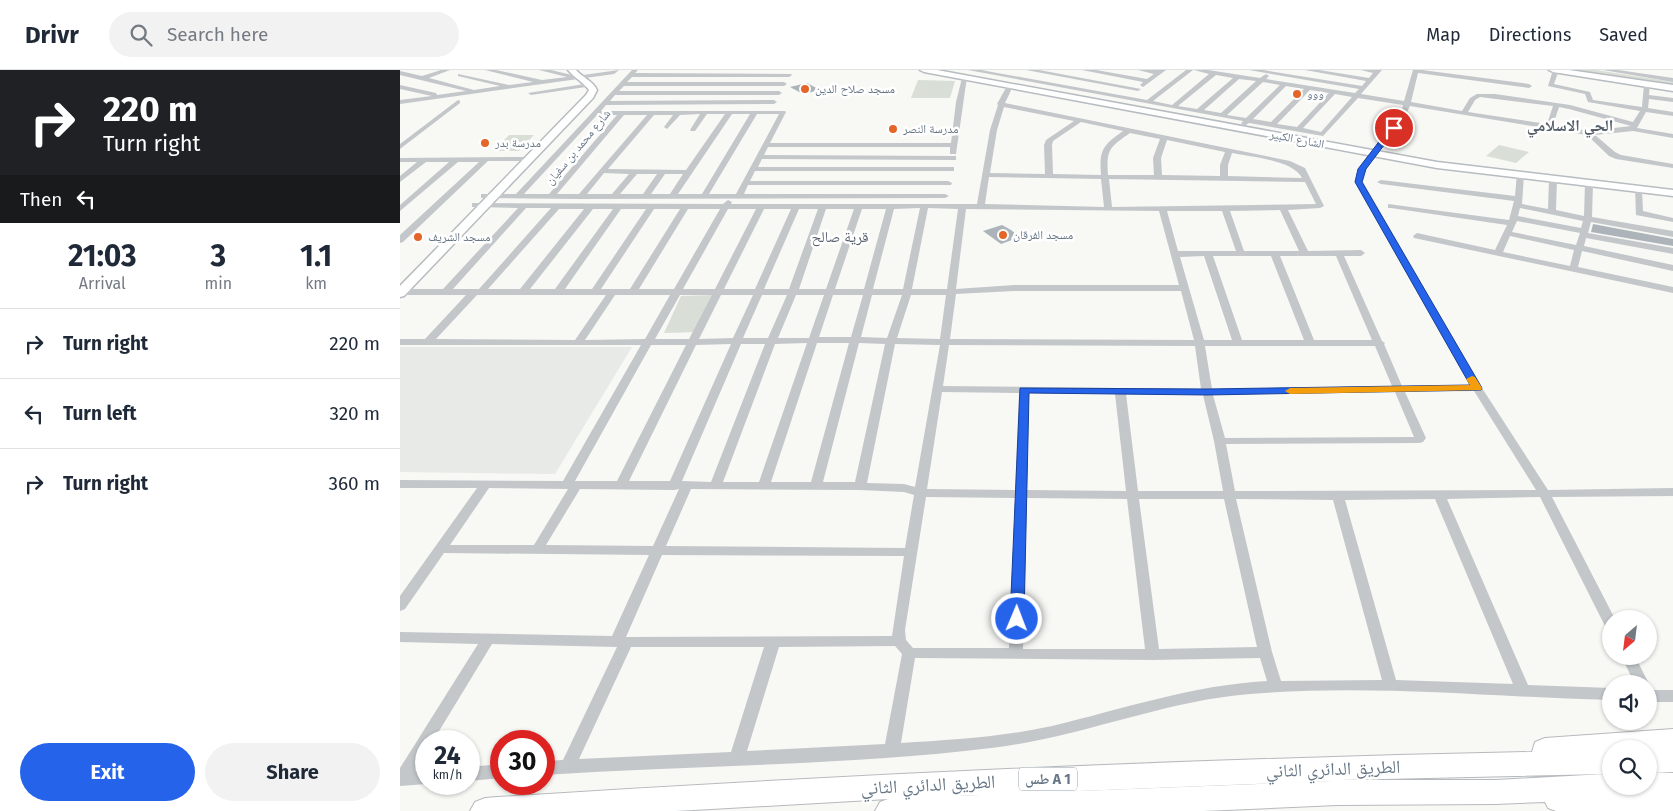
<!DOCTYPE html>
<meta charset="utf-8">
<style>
body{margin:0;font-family:"Fira Sans","Noto Naskh Arabic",sans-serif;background:#f2f2f3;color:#1f2937;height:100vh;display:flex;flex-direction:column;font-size:19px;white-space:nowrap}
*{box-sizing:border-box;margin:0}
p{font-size:16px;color:#747a83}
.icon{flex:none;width:28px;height:28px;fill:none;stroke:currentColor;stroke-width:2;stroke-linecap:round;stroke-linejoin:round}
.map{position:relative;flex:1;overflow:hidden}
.panel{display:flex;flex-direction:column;background:#fff;width:400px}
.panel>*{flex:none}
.top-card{background:#202124;color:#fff;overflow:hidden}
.needle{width:32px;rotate:208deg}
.tools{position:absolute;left:1202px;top:540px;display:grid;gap:10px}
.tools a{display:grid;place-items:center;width:55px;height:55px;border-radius:50%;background:#fff;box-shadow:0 1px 4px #0004;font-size:25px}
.speed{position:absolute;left:15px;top:660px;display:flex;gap:10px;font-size:25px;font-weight:700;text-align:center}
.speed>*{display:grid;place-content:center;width:65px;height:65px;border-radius:50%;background:#fff;box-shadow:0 1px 4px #0004;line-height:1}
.speed small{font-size:12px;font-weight:400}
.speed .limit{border:8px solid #d22;background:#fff;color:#111}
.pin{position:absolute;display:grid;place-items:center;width:42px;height:42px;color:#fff;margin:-21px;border:2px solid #fff;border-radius:50%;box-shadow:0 1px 5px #0007}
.me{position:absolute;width:55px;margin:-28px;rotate:1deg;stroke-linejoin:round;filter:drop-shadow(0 0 4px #0008)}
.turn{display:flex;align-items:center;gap:18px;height:105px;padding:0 20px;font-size:22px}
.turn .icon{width:65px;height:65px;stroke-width:2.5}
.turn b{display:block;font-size:35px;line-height:42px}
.then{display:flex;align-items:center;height:48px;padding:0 20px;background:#0003;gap:10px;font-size:19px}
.eta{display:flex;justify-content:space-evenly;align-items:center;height:85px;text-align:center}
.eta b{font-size:30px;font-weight:700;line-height:35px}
.action{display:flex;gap:10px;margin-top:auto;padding:10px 20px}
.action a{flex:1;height:58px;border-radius:30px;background:#2563eb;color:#fff;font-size:20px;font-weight:700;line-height:58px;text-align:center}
.action a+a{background:#f2f2f3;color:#1f2937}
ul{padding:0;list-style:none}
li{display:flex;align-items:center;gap:15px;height:70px;padding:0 20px;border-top:1px solid #e0e1e3}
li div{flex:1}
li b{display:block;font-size:19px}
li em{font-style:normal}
header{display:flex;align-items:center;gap:30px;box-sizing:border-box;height:70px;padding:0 25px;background:#fff;border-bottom:1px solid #e0e1e3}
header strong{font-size:24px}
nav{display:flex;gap:28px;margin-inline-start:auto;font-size:18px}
.search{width:350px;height:45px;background:#f2f2f3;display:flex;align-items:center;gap:12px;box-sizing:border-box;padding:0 18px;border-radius:28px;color:#747a83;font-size:19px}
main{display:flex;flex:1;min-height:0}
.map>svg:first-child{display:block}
.built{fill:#e8eae8}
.green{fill:#d9dfd6}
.building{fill:#acb4ba}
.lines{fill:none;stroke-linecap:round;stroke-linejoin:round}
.secondary-casing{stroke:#b7bcc1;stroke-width:3}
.highway-casing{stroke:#b6b9bd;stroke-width:2}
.street{fill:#c3c7ca;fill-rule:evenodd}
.secondary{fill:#fff;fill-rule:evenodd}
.highway{fill:#fff;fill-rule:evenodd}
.route{fill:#2563eb;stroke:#184099}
.slow{fill:#f59e0b}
.poi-dot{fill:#e56428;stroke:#fff;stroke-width:2}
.labels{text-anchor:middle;stroke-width:5;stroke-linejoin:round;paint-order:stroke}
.far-poi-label{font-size:12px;fill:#667686;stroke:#fff;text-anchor:start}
.far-street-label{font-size:12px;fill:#667686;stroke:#fff}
.shield{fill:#fff;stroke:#949faa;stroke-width:1}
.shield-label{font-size:14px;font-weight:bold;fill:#667686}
.far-quarter-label{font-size:15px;fill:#555f6b;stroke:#fff}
.far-district-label{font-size:16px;font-weight:bold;fill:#555f6b;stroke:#fff}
.near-street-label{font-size:18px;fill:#667686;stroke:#fff}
</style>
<header>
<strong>Drivr</strong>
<div class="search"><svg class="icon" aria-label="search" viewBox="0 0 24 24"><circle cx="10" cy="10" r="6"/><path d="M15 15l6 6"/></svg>Search here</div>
<nav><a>Map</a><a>Directions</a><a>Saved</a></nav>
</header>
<main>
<section class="panel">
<div class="top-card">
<div class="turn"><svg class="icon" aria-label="right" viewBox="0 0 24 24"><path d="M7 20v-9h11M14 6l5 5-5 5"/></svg><div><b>220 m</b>Turn right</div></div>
<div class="then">Then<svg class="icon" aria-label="left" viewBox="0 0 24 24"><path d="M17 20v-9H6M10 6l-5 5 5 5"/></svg></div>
</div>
<div class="eta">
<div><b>21:03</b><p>Arrival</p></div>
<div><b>3</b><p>min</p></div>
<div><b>1.1</b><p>km</p></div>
</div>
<ul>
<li><svg class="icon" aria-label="right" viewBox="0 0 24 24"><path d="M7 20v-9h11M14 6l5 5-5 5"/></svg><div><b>Turn right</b></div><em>220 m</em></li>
<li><svg class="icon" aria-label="left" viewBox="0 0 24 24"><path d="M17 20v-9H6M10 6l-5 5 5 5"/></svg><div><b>Turn left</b></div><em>320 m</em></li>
<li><svg class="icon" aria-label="right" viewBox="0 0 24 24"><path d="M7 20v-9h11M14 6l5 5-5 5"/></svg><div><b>Turn right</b></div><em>360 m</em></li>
</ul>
<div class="action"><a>Exit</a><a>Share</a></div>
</section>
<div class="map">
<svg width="1273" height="741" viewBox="0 0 1273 741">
<rect width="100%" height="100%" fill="#f8f8f5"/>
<path class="built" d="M0,277h232l-77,127 -155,-2z"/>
<g class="green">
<path d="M1166,0h30l77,12v5z"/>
<path d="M518,10l37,1 -5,17h-39z"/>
<path d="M109,65h25l-15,16h-26z"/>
<path d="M1099,75l30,7 -13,11 -30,-7z"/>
<path d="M313,225l-16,37 -33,1 17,-37z"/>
</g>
<g class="building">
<path d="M407,13l13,7 -17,4 -13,-7z"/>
<path d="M1193,154l80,15v7l-82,-14z"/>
<path d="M602,155l9,5 9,7 -19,7 -18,-13z"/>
</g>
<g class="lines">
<defs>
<g id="secondary">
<path d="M168,0h8c7,8 17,11 21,20l-4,8 -189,198 -4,1v-11l186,-191 3,-5c-3,-5 -15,-13 -21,-20z"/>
<path d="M520,0h17l500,92 236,28v6l-236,-28 -513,-96z"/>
<path d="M1149,0h20l104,15v6l-120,-19z"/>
</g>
<path id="highway" d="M1273,659v43l-21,1h21v38h-117l-8,-3 -3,-6 -49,2 -159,1 -134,6h-328l5,-9 8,-3 -212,12h-206l5,-9 10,-4c349,-23 698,-39 1047,-46l3,-10 10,-4zM1211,679h38v37h-14l3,7 -15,-2 2,-5h-14zM1205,704l-109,6h-156zM930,711h2l-378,15z"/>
</defs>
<use href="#secondary" class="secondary-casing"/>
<use href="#highway" class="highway-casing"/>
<g class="street">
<path d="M41,0h9l-21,8 45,12 26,-4 -42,-10v-2l51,11 24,-3 -48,-12h11l46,10 25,-3 -28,-7h12l25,6 43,-6 -5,4 -214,30v-4l32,-4 -32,-7v-4l36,8 1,2 29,-4 -66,-16v-4l22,5z"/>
<path d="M232,0h6l-3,3 156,1 1,1 -3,2h-157l-5,5h157l3,2 -3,2h-160l-5,5h160l3,2 -3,2h-164l-5,6 164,-1 3,2 -3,2 -168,1 -5,6h184l1,1 -16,31h181l5,-41 6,-24 5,-1 -11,77h-6v-7h-182l-4,8 189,1h3v4l-194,-1 -4,8h196v4h-199l-5,10h198l4,2 -1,2h-203l-4,9h201l4,2 -4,2 -365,1 -99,-1v-4h35zM300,44l-10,16 1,1h4l12,-17h18l-39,56 -78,-1 46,-54h19l-9,12 3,2 13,-14zM332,44h18l-48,80h-24zM357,44h22l-43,80h-27zM197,45h20l-68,79h-25zM224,45h23l-68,79h-22zM204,103l25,1 -17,20h-25zM237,104h20l-14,20h-23zM265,104h18l-13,20h-19z"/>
<path d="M568,0h13l166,30 39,-30h7l-40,31 19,4 37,-31 -15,-4h14l52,8 6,-4 3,2 -3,3 89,14 4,-4 -110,-19h14l99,16 4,-5 -61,-11h14l50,8 4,-5 -12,-3h21l-21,24 43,7 9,-31h9l107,14 3,2 -3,2 -111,-15 -7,29 51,9 8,-13 7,-4h18l75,11 63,17 7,-11 -52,-9 -3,-8 -37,-8 5,-16h6l-5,14 36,8 3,8 49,7 2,-23 3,-2 3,2 -1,11 24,3v4l-24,-3 -1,9 25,4v4l-27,-4 -9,16 36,6v4l-40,-7 -38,4 20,17 6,3 52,9v4l-57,-9 -7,-3 -22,-21 -177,-29 -3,6 -41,57 -3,13 119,206 66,102 125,-2v8l-121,1 63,122h-4v10l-5,-1 -2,-4 -64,-127 -93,2 81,186 83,3v12c-120,-3 -241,-16 -361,-6 -88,7 -171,44 -259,54 -148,18 -298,17 -447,27v-14l19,-1 54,-113 -125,-3 -59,97h-7v12l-11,18 11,-1v14l-26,2v-18l78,-124 -78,-2v-10l212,4 37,-81 -205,-2 -39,56 -5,2v-15l77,-108h-77v-8l163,1 78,-136h-241v-6h25l41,-44h-65l-1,-6h43l75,-81 -43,-1h-3v-4l251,1 5,-4 4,2 -1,2h246l13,-74 8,-25 -1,-1 10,-18 3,-2 3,2 -8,17 285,58 15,7 19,38 -4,2 -32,2 20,41 53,-1 4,3 -4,3h-17l38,85 3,2 -1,1 18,42 68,-1 -115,-203 3,-13 44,-58 1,-6 -45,-7 -35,38 -74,-13 -5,3 -3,-2 2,-3zM816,5l17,3 -36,31 -19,-3zM839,9l17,2 -35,32 -17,-3zM863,12l17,3 -34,33 -19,-3zM886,16l18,3 -33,33 -18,-3zM910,20l19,3 -32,34 -20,-3zM935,24l17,3 -31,35 -18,-4zM1080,27l73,9 -6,18 -79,-12 7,-12zM604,37l70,14 -28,19 -2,5 1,29 -55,-1 7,-43zM1159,37l10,2 62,17 -42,5 -36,-6zM681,52l42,9c-20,14 -24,19 -22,44l-48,-1 -1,-29 1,-4zM730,63l30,6 -7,19 1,17h-46c-2,-26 2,-28 22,-42zM767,70l58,12 -5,13v11l-58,-1 -1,-17zM832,83c19,4 61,7 70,25l-74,-2v-11zM589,107l112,2 3,28 -119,-3zM709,109l196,3 11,22 -204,3zM126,138h25l-72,81h-26zM520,138l-17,81h-30l21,-80zM528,138l30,1 -11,80h-35zM159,139h25l-64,80h-32zM193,139h20l-58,80h-25zM221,139h25l-54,80h-27zM254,139h26l-50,80h-29zM288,139h32l-46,80h-35zM328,139h28l-41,80h-32zM364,139h27l-36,80h-31zM399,139h19l-29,80h-25zM426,139h28l-28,80h-27zM462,139h24l-22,80h-29zM566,139l193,2 20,74h-165l-58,4zM880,140l19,41h-55l-14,-40zM767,141h55l14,40h-58zM804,186l28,84h-28l-24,-83zM813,186h58l33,84h-62zM880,186h56l36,84h-58zM614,221h167l13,49 -244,-1 6,-45zM77,225h129l-31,45 -139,-1zM215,225h55l-25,44 -60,1zM280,225h32l-23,44h-34zM321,225h32l-20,43 -34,1zM362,225h25l-19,43h-25zM396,225h28l-15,43h-31zM433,225h30l-12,42h-32zM472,225h30l-15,43 -26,-1zM511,225h35l-6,44 -43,-1zM407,273l-48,139h-36l52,-138zM417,273h32l-38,139h-40zM459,273l26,1 -30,138h-32zM331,274l-61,137h-41l67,-136zM341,274h24l-54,138 -29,-1zM495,274l45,1 -25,142 -11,-3 -37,-1zM251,275h35l-69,136h-42zM549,275l246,1 6,43 -258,-3zM805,276h170l17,40 -180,3zM1074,321l62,99 -301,1 -9,-47 193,-1 4,-1 3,-4 -21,-46zM542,322l77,1 -4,97 -88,-1zM995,322l19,45 -189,1 -12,-43zM629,323l86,1 11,97 -99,-1zM726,324l77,1 11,46 9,50h-85zM89,418l79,1 -34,56h-84zM180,419l94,1 5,-1 -26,57 -107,-1zM291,419l169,1 44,2 10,3 -9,53 -239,-2zM526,427l89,1 -6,150h-96l-7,-8 -1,-10zM627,428l100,1 18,150h-122zM739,429h85l33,148 -98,2zM836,429l97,1 49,180 -101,1 -9,-29zM1035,429l78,185 -117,-4 -51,-180zM262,485l242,1 -12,80 -266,1zM495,576l7,8 -17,90 -138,7 32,-104zM231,577h133l-33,105 -152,7zM515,588l238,2 107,-2 7,23c-74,4 -144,28 -215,45 -50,11 -101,14 -151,17z"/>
<path d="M626,0h13l102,19 -3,2z"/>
<path d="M682,0h14l51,9 7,-5 -16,-4h28l-23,17 -3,-2 3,-3z"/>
<path d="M1203,0h15l55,8v4z"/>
<path d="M191,13l3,2 -1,1 -62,9 -3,-2z"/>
<path d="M58,30l2,1v2l-60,46v-5z"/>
<path d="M120,87h3v4h-35l-85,81 -3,1v-8l79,-73h-21l-58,49v-6l49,-43h-23l-26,20v-6l17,-14h-17v-4z"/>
<path d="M1117,103l7,2 -2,29 26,5 1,-30 4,-2 4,2 -1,31 28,6 1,-33 4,-2 4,2 -1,34 81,14v6l-82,-15 -3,11 85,15v6l-87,-16 -2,8 89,19v6l-91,-20 -4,16 95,20v6l-259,-55 -1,-2 4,-3 78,17 12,-25 -116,-17h-3v-4l121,16 5,-19 -133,-17 -4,-2 4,-2 134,16zM1120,138l63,13 -2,7 -63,-12zM1117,151l63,12 -4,12 -64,-13zM1110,166l64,14 -4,16 -67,-14z"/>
<path d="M1235,117l7,2 1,22 30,7v4l-37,-7z"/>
<path d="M1221,586h14l14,28v1l-14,-1z"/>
<rect x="1249" y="620" width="24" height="12"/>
<path d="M101,694v14l-32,3v-14z"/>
</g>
<use href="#secondary" class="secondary"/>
<use href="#highway" class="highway"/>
</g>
<path class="route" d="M991,56l6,2 -31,41 -4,13 120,206 -1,2 -274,5 -178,-2 -5,226 -2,4 -5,1 -5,-1 -2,-4 10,-231 187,1 263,-4 -115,-203 3,-13z"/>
<path class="slow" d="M1072,306l3,1 7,11 -1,2 -191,4 -5,-3 5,-3 180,-3 -4,-6z"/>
<g class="poi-dot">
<circle cx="405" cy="19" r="5"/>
<circle cx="897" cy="24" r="5"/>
<circle cx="493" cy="59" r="5"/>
<circle cx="85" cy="73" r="5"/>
<circle cx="603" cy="165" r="5"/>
<circle cx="18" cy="167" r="5"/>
</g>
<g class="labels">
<g class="far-poi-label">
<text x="415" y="23">مسجد صلاح الدين</text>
<text x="907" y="28">ووو</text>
<text x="503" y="63">مدرسة النصر</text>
<text x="95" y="77">مدرسة بدر</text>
<text x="613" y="169">مسجد الفرقان</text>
<text x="28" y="171">مسجد الشريف</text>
</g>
<g class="far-street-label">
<text transform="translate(897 69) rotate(11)" y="4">الشارع الكبير</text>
<text transform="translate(178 77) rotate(-50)" y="4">شارع محمد بن سفيان</text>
</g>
<rect class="shield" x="619" y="697.5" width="58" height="23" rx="4"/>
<g class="shield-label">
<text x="648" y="714">طس A 1</text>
</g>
<g class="far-quarter-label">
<text x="440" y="172">قرية صالح</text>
</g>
<g class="far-district-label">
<text x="1170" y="61">الحي الاسلامي</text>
</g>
<g class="near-street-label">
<text transform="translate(933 699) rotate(-2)" y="6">الطريق الدائري الثاني</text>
<text transform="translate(528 715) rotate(-3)" y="6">الطريق الدائري الثاني</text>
</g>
</g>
</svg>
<div class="tools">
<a><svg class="needle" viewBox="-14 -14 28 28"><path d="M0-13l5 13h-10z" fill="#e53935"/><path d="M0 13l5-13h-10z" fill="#747a83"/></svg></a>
<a><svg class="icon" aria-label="sound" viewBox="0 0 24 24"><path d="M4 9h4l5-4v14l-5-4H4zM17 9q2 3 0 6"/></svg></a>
<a><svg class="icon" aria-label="search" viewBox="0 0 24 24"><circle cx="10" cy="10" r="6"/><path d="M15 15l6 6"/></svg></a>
</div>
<div class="speed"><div>24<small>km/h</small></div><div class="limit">30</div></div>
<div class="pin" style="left:994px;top:58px;background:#d93025"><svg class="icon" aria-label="arrive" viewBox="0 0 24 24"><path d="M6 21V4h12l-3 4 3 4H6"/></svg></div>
<svg class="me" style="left:617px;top:549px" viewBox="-20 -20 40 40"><circle r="17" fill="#2563eb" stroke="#fff" stroke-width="3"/><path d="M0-11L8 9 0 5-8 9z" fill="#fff"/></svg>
</div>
</main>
